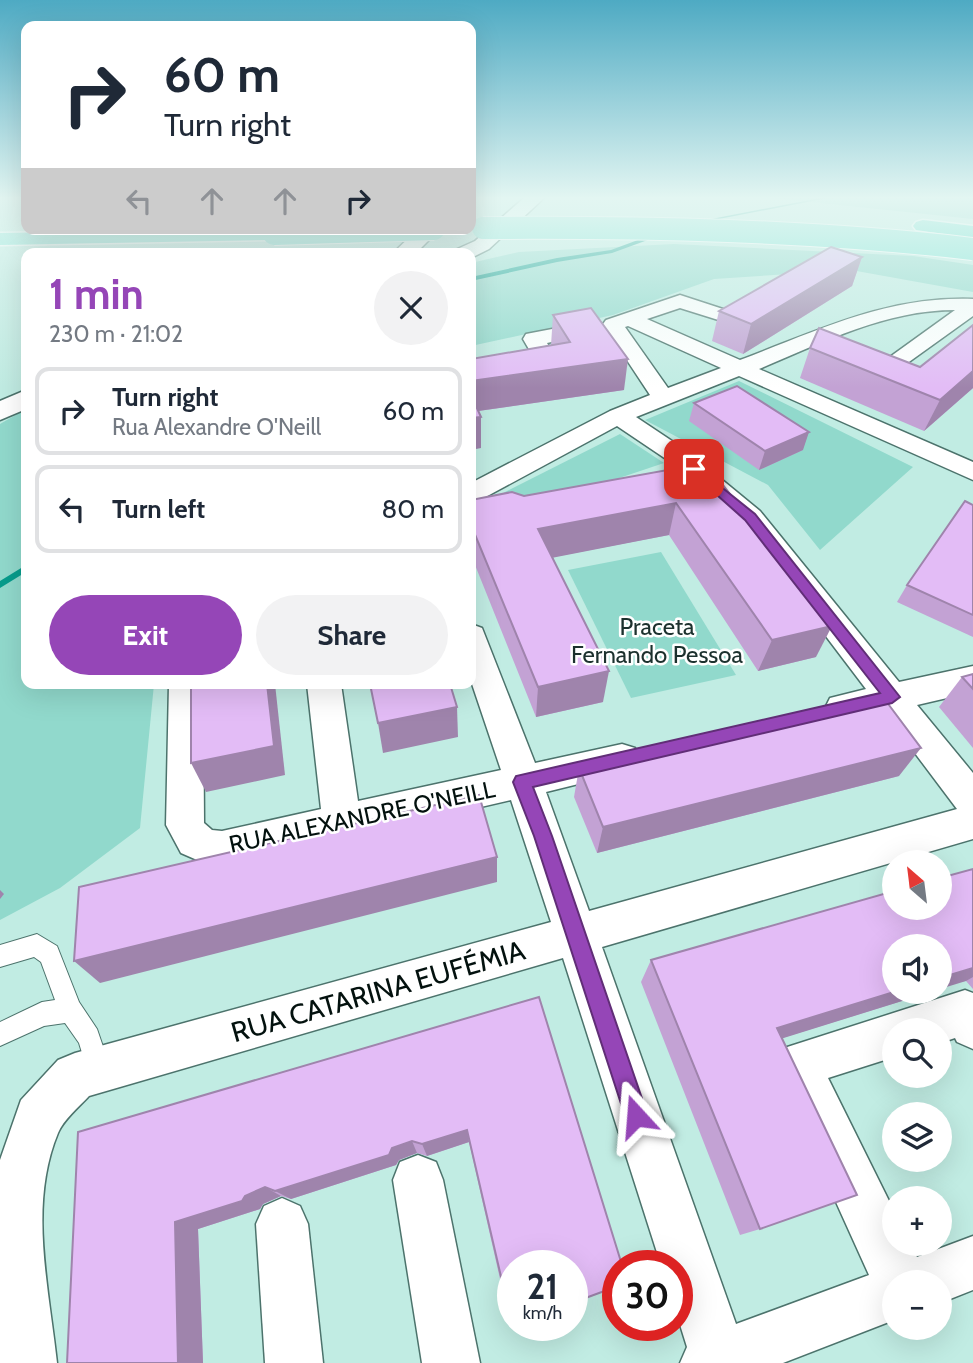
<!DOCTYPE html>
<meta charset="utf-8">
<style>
body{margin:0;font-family:Cabin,sans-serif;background:#f2f2f3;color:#1f2937;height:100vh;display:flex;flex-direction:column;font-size:26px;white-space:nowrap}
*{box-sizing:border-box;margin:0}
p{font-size:23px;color:#747a83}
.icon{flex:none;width:38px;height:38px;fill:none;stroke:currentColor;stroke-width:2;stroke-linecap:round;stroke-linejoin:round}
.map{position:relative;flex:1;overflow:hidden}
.details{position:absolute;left:21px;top:248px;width:455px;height:441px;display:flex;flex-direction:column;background:#fff;border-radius:14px;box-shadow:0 7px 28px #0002}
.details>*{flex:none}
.guide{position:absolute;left:21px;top:21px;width:455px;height:214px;border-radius:14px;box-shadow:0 7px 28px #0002;background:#fff;color:#1f2937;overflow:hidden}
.needle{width:46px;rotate:332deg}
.fabs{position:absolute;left:882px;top:850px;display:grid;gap:14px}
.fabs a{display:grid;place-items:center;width:70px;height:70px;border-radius:50%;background:#fff;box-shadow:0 7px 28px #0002;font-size:35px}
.speed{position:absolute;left:497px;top:1250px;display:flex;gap:14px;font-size:35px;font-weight:700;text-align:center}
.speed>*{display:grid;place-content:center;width:91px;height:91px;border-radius:50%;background:#fff;box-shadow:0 7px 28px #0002;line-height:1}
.speed small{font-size:18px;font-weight:400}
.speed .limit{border:10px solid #d22;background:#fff;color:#111}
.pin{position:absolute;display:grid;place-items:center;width:60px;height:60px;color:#fff;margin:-30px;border-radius:14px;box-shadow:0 4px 10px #0006}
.me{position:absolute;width:77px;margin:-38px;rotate:341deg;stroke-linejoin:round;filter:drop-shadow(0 0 5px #0008)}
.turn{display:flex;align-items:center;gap:24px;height:147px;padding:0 28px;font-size:32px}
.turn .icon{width:91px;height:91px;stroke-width:2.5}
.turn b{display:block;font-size:49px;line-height:60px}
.lanes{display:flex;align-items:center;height:66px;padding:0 28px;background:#0003;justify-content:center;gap:35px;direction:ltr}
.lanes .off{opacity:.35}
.round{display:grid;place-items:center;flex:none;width:74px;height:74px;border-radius:37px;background:#f2f2f3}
.headline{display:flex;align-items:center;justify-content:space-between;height:119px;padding:0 28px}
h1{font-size:42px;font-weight:700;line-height:52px;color:#9546b7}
.cta{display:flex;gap:14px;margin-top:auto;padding:14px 28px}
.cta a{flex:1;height:80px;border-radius:42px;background:#9546b7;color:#fff;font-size:28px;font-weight:700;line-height:80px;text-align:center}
.cta a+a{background:#f2f2f3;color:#1f2937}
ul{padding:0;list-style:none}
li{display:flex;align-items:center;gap:21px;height:88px;margin:0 14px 10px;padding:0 14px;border:4px solid #e0e1e3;border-radius:14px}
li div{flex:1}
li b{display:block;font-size:26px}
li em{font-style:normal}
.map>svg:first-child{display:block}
.green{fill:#91d9cc}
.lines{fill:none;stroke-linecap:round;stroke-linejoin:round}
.stream{fill:#079c8c;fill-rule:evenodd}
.service-casing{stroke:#4c736c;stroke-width:2}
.minor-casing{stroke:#4c736c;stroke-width:3}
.tertiary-casing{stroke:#4c736c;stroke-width:3}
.trunk-casing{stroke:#fff;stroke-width:3}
.motorway-casing{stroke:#fff;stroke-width:3}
.service{fill:#fff;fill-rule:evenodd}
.minor{fill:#fff;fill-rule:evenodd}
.tertiary{fill:#fff;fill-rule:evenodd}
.trunk{fill:#78e4d4;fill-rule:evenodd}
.motorway{fill:#56deca;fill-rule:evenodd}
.trunk-bridge-casing{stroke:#fff;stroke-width:24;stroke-linecap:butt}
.trunk-bridge{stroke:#78e4d4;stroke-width:22}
.wall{fill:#c3a2d4}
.shaded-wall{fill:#9f84ac}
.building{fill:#e3bcf6;stroke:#9f84ac;stroke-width:2}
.route{fill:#9546b7;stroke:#612e77;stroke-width:2}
.labels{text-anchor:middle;stroke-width:5;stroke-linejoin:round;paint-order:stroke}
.park-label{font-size:24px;fill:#1c312e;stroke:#fff}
.street-label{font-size:24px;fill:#03110e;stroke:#fff}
.near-street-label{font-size:28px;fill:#03110e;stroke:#fff}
</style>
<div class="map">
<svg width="973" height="1363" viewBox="0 0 973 1363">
<rect width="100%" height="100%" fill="#c1ece3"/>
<g class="green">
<path d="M763,198h210v21l-200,-21z"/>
<path d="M674,244l239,12 60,9v27l-122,-22 -137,9 -101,36 -142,31v-83l48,-11z"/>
<path d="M739,381l174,86 -93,83 -52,-65 -123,-65z"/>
<path d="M26,409v275h128l-14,144 -80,60 -60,32v-496z"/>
<path d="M620,434l44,29 -188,63 5,-18 24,-16z"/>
<path d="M661,552l75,123 -105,23 -63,-128z"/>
</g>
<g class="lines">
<g class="stream">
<path d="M820,198h8l-130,25 -2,-1z"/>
<path d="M654,234l3,2 -1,1 -44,16 -55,9 -86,19v-4l86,-19 54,-8z"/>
<path d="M26,565v7l-26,16v-7z"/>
</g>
<defs>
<path id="service" d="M37,934l20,12 22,56 18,27 14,41 -3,9 -9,3 -9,-3 -11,-36 -14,-20 -21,3 -44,20v-24l42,-20 13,-2 -14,-38 -7,-5 -34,10v-22z"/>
<g id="minor">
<path d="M756,294l7,2 3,4 -3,4 -35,19 -48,-15 -33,11 93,41c80,-30 146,-64 233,-61v17l-85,61h-16l-3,-5 86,-62c-70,0 -133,33 -196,59l214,93v18l-234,-104 -103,41 51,34 73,60 139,171 74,-16v26l-56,13 56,68v66l-371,108 134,377 133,-49 -95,-210 7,-16 184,-59 8,3v56l-16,-7 -2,-4 -15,5v-12h-46v26l-66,21 66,133v33h16l7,13 56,-21v54l-33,13v-20h-46v37l-111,43h-103l7,-16 -10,-32v-50h-16l-98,-307 -474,138c-10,11 -26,24 -31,37 -30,72 -9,155 -1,230h-57v-203l21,-60 37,-40 17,-7 476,-131 -40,-122 -289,67 -18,-4 -23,-10 -15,-28 3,-141h34l1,139 8,7 10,1 99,-22 -14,-125h34l17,117 143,-31 -30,-89v-57l11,4 53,135 87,-19 13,4 5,11 -5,11 -89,22 43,119 368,-102 -73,-97 -42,10 -12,-4 -5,-10 5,-10 36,-9 -126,-166 -71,-62 -52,-35 -137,74 -9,2v-19l139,-72 40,-16 -47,-71 3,-4 74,-25 46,15zM628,326l93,42 -53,20 -43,-61z"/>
<path d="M594,321l7,2 3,4 -3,4 -54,12 15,25 -3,5 -88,14v-14l66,-10 -14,-24 3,-5z"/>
<path d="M418,1155l18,7 7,18 37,183h-58l-29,-183 7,-18z"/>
<path d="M282,1198l18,8 8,18 15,139h-58l-9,-139 8,-18z"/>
</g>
<g id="tertiary">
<path d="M524,198h20l-55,51 -18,9v-4h-19l3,-4 20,-9z"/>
<path d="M418,229h22l-25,25h-23z"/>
<path d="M26,390v19l-26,11v-19z"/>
</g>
<path id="trunk" d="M280,229l4,5 -3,4 -7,2 -274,5v-12z"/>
<path id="motorway" d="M923,220l50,6v12l-57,-8 -3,-4 3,-4z"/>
</defs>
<use href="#service" class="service-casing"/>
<use href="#minor" class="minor-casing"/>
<use href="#tertiary" class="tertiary-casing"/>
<use href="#trunk" class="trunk-casing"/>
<use href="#motorway" class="motorway-casing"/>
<use href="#service" class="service"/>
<use href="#minor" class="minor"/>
<use href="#tertiary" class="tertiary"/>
<use href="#trunk" class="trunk"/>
<use href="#motorway" class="motorway"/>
<defs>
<g id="trunk-bridge">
<path d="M483,228c164,-1 327,2 490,21"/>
<path d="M274,234l160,-5"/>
</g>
</defs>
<use href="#trunk-bridge" class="trunk-bridge-casing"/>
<use href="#trunk-bridge" class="trunk-bridge"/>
</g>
<g class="wall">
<path d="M862,257l-10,29 -109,68 -31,-13 7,-30z"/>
<path d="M553,315l71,75 -146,21 3,6v31l-10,-89 80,-14z"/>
<path d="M810,348l163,40 -49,43 -124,-53z"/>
<path d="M694,403l109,47 -44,20 -70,-49z"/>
<path d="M706,463l110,194 -58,14 -89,-136 -116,22 50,145 -67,15 -65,-162v-55l53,-4z"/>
<path d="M973,505v132l-76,-35 10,-17z"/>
<path d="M973,674v74l-34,-41 23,-30z"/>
<path d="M579,768l320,8 -302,77 -23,-56z"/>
<path d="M973,869v120l-7,-8 -72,11h37l-149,46 -22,191 -20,6 -99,-253 10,-22z"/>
<path d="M539,997l-26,327 -3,-1 -41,-181 -42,14 -10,-3 -18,7 -3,5 -105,34 -10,-3 -18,8 -3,5 -62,20 5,134h-136l11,-231z"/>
</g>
<g class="shaded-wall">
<path d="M862,257l-10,29 -109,68 8,-30z"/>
<path d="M628,359l-4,31 -153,22v-31z"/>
<path d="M973,371v17l-49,43 16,-31z"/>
<path d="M481,417v31l-10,2v-32z"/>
<path d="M809,432l-6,18 -44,20 6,-19z"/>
<path d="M676,503l-7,32 -133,26 2,-32z"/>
<path d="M832,626l-16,31 -58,14 14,-31z"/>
<path d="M609,671l-6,31 -67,15 2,-30z"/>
<path d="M267,684h8l10,91 -79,17 -15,-29z"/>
<path d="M457,707l1,30 -75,16 -5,-30z"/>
<path d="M921,748l-22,28 -302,77 6,-26z"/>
<path d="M497,857v25l-397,101 -26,-22z"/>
<path d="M0,890l4,4 -4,5z"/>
<path d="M973,968v9l-7,4 -26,8v-11z"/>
<path d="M894,992h37l-173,54 19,-18z"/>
<path d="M467,1130l2,12 -42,14 -5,-12z"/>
<path d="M412,1141l5,12 -18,7 -3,5 -105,34 -16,-8z"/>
<path d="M265,1187l16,9 -18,8 -3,5 -62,20 5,134h-25l-3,-141z"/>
</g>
<g class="building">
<path d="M831,247l31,10 -111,67 -32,-13z"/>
<path d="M591,308l37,51 -157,22v-22l99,-17 -17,-27z"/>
<path d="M973,325v46l-33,29 -130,-52 9,-20 101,39z"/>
<path d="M737,386l72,46 -44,19 -71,-48z"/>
<path d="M471,395l10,22 -10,1z"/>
<path d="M706,463l126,163 -60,14 -96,-137 -138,26 71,142 -71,16 -67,-162v-25l41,-8 12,4z"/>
<path d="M965,501l8,4v110l-66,-30z"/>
<path d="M973,674v15l-11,-12z"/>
<path d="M191,684h76l7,62 -83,17z"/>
<path d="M370,684h80l7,23 -79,16z"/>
<path d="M883,697l38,51 -318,79 -24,-59z"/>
<path d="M479,795l18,62 -423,104 5,-74z"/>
<path d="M973,869v99l-33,10v-31h-46v45l-117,36 80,167 -97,34 -109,-269 243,-69v17h46v-30z"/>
<path d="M539,997l83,268h-4v21l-46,17v-38h-59l-1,59 -45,-194 -45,14 -10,-3 -20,7 -3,7 -114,36 -10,-4 -20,9 -3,5 -67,21 3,141h-111l11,-231z"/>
</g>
<linearGradient id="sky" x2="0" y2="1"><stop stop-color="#4eaac3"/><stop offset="0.51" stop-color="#e3f6f2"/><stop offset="1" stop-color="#e3f6f2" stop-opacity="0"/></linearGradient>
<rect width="973" height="388" fill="url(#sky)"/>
<path class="route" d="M694,465l61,49 145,183 -8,6 -359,84 19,49 96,280 -3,9 -9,3 -8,-3 -3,-9 -91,-280 -21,-54 3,-6 364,-83 -135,-173 -55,-49v-5z"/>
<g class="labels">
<g class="park-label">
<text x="657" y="635">Praceta<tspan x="657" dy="28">Fernando Pessoa</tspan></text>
</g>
<g class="street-label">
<text transform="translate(362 817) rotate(-12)" y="8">RUA ALEXANDRE O'NEILL</text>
</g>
<g class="near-street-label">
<text transform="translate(378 991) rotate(-16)" y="10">RUA CATARINA EUFÉMIA</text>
</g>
</g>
</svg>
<div class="fabs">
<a><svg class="needle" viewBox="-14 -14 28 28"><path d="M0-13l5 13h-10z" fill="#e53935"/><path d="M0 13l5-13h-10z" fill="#747a83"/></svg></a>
<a><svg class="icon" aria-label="sound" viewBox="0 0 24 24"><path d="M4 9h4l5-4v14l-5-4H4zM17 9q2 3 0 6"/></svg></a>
<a><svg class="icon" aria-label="search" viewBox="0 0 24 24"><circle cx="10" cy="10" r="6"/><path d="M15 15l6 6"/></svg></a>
<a><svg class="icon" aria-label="layers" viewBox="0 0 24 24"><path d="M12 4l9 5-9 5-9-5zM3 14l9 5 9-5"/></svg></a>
<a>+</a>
<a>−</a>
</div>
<div class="speed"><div>21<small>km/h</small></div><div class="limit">30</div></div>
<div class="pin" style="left:694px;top:469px;background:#d93025"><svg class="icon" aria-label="arrive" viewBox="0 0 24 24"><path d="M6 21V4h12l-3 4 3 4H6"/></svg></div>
<svg class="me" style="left:636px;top:1116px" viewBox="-20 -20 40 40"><path d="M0-17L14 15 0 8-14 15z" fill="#9546b7" stroke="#fff" stroke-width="4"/></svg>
<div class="guide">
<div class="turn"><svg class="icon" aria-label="right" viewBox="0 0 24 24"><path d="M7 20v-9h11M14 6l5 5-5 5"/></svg><div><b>60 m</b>Turn right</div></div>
<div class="lanes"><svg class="icon off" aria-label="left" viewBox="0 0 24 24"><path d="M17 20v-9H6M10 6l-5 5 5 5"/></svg><svg class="icon off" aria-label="ahead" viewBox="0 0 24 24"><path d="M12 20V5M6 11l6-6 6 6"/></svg><svg class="icon off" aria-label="ahead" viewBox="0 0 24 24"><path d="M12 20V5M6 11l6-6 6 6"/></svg><svg class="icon" aria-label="right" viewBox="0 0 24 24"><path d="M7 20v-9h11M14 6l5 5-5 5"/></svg></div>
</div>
<section class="details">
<div class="headline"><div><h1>1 min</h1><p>230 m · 21:02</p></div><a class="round"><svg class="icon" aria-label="close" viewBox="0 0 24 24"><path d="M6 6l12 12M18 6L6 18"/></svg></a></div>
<ul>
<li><svg class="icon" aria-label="right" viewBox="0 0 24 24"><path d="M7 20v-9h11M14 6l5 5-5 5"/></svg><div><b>Turn right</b><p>Rua Alexandre O'Neill</p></div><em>60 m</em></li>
<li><svg class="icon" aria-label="left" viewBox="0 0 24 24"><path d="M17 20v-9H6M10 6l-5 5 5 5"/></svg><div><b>Turn left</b></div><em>80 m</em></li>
</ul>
<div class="cta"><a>Exit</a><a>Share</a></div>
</section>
</div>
